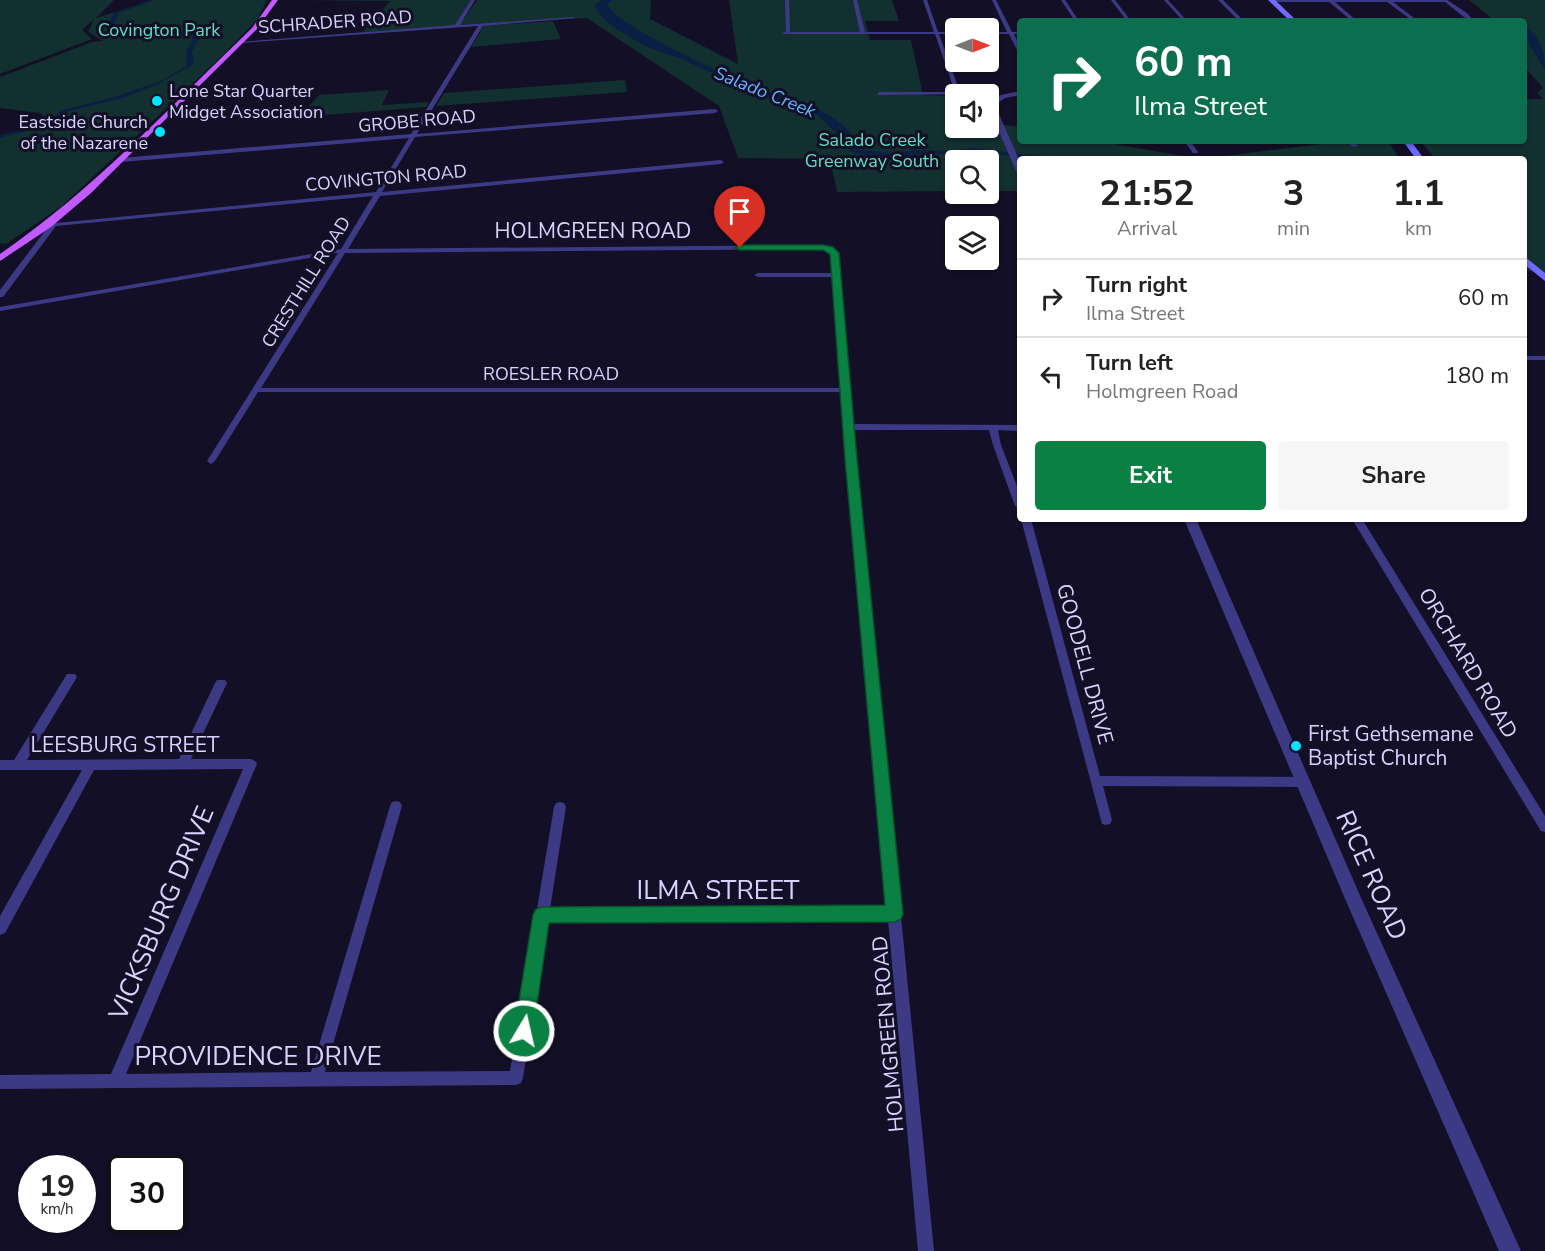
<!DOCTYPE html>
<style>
body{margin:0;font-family:"Nunito Sans",sans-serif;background:#f6f6f6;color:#222;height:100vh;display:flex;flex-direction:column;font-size:22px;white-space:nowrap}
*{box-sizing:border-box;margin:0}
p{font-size:20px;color:#767676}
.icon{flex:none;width:33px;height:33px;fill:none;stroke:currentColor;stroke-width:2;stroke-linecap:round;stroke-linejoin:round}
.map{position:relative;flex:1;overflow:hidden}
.side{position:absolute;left:1017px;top:156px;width:510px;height:366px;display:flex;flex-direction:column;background:#fff;border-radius:6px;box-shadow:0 2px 4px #0004}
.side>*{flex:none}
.hud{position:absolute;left:1017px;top:18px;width:510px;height:126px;border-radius:6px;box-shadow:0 2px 4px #0004;background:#0b6e4f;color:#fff;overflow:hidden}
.needle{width:39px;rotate:90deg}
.buttons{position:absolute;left:945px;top:18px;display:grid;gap:12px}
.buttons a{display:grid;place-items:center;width:54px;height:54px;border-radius:6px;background:#fff;box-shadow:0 2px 4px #0004;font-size:30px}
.speed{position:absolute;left:18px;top:1155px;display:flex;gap:12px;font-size:30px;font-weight:700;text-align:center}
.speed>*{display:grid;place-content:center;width:78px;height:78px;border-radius:50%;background:#fff;box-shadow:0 2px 4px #0004;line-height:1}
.speed small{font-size:15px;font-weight:400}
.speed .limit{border:3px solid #111;border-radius:9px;background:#fff;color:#111}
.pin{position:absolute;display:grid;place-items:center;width:51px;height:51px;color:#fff;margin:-62px -26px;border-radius:50% 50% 50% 0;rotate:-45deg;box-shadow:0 0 6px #0007}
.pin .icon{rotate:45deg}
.me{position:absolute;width:66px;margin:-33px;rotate:9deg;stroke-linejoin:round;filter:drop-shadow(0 0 4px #0008)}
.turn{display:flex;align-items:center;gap:21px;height:126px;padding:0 18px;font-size:27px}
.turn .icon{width:78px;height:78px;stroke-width:2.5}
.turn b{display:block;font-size:42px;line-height:51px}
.eta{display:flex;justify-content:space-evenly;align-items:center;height:102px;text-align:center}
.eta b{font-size:36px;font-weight:700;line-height:42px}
.primary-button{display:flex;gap:12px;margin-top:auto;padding:12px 18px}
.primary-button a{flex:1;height:69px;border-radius:6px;background:#0b8043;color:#fff;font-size:24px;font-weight:700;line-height:69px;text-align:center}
.primary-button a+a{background:#f6f6f6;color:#222}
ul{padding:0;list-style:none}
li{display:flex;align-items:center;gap:18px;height:78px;padding:0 18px;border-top:2px solid #e0e0e0}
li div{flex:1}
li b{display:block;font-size:22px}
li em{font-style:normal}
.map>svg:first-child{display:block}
.green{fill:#12302f}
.water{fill:#0a1f44}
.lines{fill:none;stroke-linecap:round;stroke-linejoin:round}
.minor{fill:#3d3a85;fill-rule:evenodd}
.tertiary{fill:#3d3a85;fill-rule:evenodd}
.secondary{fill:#6f6bff;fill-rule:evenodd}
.primary{fill:#c25bff;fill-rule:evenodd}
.route{fill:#0b8043;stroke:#07532c;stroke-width:1.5}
.poi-dot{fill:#00e5ff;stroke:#130f26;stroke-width:2}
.labels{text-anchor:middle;stroke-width:6;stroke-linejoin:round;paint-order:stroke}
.far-street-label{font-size:18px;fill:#d9d4ff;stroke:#130f26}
.far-park-label{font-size:18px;fill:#5fe0c0;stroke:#130f26}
.far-poi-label{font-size:18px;fill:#d9d4ff;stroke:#130f26;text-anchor:start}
.far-water-label{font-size:18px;font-style:italic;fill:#62b6ff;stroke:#130f26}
.street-label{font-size:21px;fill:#d9d4ff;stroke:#130f26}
.poi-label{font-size:21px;fill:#d9d4ff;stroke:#130f26;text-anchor:start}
.near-street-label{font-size:26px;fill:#d9d4ff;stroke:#130f26}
</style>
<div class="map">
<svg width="1545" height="1251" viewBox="0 0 1545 1251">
<rect width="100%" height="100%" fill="#130f26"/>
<g class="green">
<path d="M0,0h114l-18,18 58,-18h113l-10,20 -36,37 -159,149 -56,38 -6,-1v-108l25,-5 22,-10 -7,-7 -40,-5v-31l92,-35 11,-1 -15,-9 6,-13 -12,11 10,9 -92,35z"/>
<path d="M290,0h181l-16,26 -92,6 27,-31z"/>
<path d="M477,0h174l-1,19 88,45 -9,-64h163l7,21h-34l5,19h41l12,55 32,1 1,32h32l1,-9 2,4 29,4v14h77l103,18 146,-18h42l12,18h-380v32h-31l-1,-31h-32l-1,31 -118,1 -7,-33 -92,-1 -19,-52 -132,-88 -127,7z"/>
<path d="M1469,0h76v274l-21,-4v-111h-88l-16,-18h104v-42h20l-7,-6 6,-5 -19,-22v-45h-29z"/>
<path d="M553,21l8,18 -90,8 13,-21z"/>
<path d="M625,80l2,12 -191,14 8,-13z"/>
<path d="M389,90l-7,15 47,-3 -3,5 -127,10 20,-22z"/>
</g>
<g class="water">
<path d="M149,0h5l-35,13 -4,10 1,7 15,7 24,-4 42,1 2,5 -7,13 2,12 -38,21 -33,13 -54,13 -31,17 -38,10v-3l42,-11 21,-14 51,-13 47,-16 25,-15 1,-17 5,-6v-7l-26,-1 -40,3 -15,-7 -1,-10 4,-8z"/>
<path d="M602,0h12l-7,3c5,22 133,79 158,88 21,8 45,12 65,25 5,3 14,9 18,14 5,6 4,15 11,20l35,3 22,-3 37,1 20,-3 90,11h-34l-58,-9 -17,4h-32l-38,4 -31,-5 -4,-2 -6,-12 -28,-26 -61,-21 -77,-35c-22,-4 -58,-24 -75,-40 -4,-4 -5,-8 -8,-12z"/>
<path d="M1524,25c16,12 21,25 21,45l-21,-34z"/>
</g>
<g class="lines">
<g class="minor">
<path d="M471,0h4l-15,25 114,-8 2,1 -93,8 -66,108 298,-25 3,2 -3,2 -300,24 -33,55 339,-32 3,2 -3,2 -341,32 -32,53 469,-4 17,4 6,26 12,149 168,1v6l-22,-1 3,15 19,49v15l-5,-3 -22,-61 -4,-15h-136l81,821h-16l-30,-332 -340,2 -25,157 -2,5 -5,2 -516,4v-14l111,-1 132,-305 -149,1 -89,163 -5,2v-19l82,-146h-82v-10h14l53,-86h8l2,3 -50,83 152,-1 36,-76 2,-3h8l2,3 -36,76h60l4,2 2,3 -131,310 185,-2 79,-266 2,-4 4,-1 4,1 2,4 -77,266 185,-1 44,-264 2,-4 4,-1 4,1 2,4 -16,102 337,-2 -46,-515h-583l-43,69 -4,3 -4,-3 131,-208 -338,58v-4l341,-58 32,-53 -317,30 -53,71h-3v-7l48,-63 -2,-1v-2l330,-32 33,-54 -288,24 -3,-2 3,-2 290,-24 67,-108 -237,17 -2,-1 216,-17zM817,249l12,2 3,22h-74l-4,2 4,2h75l8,111h-580l84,-135z"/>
<path d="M785,0h4l1,32h70l-7,-32h4l8,32h69l-11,-32h4l11,32h18v2h-17l21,58h20l3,2 -106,1 2,-3h76l-20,-58h-151l-2,-1 4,-1z"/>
<path d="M992,0h4l16,32h8v2h-6l6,13v6l-2,-1 -9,-18h-21v-2h19z"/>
<path d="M1061,0h4l14,21h-4z"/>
<path d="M1111,0h4l16,21h-4z"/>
<path d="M1164,0h4l19,21h-4z"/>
<path d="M1218,0h5l21,21h-5z"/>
<path d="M1271,0h176l20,13 7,8h-5l-24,-19h-52l25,19h-5l-26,-19h-52l22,19h-5l-23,-19h-57z"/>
<path d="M988,95l10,3 1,1 -3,2 -8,-3z"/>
<path d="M1184,141h6l8,11 -1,1h-4z"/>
<path d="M1347,141h6l5,5 -5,1z"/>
<rect x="1524" y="356" width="21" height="4"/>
<path d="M1021,519h10l69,257 204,1 4,1 2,4 -2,4 -4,1 -201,-1 9,34 -2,4 -4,1 -4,-1z"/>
<path d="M1352,519h10l183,297v16l-4,-1z"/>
</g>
<g class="tertiary">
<path d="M1020,91v4l-15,3 -10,7 25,57v11l-4,-2 -28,-65 1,-3 12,-8z"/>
<path d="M1184,519h12l166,381 159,351h-22l-153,-350z"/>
</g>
<g class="secondary">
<path d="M1268,0h7l22,21h-7z"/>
<path d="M1403,141h8l13,18h-8z"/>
<path d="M1524,256l21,17v8l-21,-17z"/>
</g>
<path class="primary" d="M272,0h6l-22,30 -165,163 -40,34 -51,34v-7c93,-64 171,-148 252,-226z"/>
</g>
<path class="route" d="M823,245l10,2 6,6 18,206 46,455 -2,5 -6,3 -346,1 -16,108 -3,7 -6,3 -7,-3 -3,-7 19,-116 3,-6 6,-2 343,-2 -40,-446 -15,-205 -7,-4h-83l-5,-2 5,-3z"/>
<g class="poi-dot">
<circle cx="157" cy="101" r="6"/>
<circle cx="160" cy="132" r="6"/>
<circle cx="1296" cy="746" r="6"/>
</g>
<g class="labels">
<g class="far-street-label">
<text transform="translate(335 22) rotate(-4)" y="6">SCHRADER ROAD</text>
<text transform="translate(417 121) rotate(-5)" y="6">GROBE ROAD</text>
<text transform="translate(386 178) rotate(-5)" y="6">COVINGTON ROAD</text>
<text transform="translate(306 282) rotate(-58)" y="6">CRESTHILL ROAD</text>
<text x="551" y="380">ROESLER ROAD</text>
</g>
<g class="far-park-label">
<text x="159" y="36">Covington Park</text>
<text x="872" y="146">Salado Creek<tspan x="872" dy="21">Greenway South</tspan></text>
</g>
<g class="far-poi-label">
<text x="169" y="97">Lone Star Quarter<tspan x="169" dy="21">Midget Association</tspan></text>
<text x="148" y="128" text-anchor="end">Eastside Church<tspan x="148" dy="21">of the Nazarene</tspan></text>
</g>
<g class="far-water-label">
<text transform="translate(765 92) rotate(22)" y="6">Salado Creek</text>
</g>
<g class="street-label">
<text x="593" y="238">HOLMGREEN ROAD</text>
<text transform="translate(1468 663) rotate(59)" y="7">ORCHARD ROAD</text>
<text transform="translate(1085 664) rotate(75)" y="7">GOODELL DRIVE</text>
<text x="125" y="752">LEESBURG STREET</text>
<text transform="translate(888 1034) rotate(-95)" y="7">HOLMGREEN ROAD</text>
</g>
<g class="poi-label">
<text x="1308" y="741">First Gethsemane<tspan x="1308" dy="24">Baptist Church</tspan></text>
</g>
<g class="near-street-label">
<text transform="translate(1372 875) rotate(66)" y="9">RICE ROAD</text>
<text x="718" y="899">ILMA STREET</text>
<text transform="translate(161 913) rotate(-67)" y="9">VICKSBURG DRIVE</text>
<text x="258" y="1065">PROVIDENCE DRIVE</text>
</g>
</g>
</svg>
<div class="buttons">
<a><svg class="needle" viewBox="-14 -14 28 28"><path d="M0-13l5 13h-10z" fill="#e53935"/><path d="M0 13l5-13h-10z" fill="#767676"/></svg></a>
<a><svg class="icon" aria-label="sound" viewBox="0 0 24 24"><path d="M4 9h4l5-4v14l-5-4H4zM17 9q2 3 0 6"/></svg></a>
<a><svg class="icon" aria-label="search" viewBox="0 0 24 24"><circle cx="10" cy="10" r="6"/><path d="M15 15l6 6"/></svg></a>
<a><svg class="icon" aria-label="layers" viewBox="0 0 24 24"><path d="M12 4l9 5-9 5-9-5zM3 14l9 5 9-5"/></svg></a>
</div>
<div class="speed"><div>19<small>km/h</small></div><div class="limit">30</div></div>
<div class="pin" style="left:740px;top:248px;background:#d93025"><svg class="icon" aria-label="arrive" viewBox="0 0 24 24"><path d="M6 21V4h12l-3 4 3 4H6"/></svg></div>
<svg class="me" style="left:524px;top:1031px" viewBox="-20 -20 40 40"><circle r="17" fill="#0b8043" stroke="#fff" stroke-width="3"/><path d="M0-11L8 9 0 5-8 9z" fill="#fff"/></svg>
<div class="hud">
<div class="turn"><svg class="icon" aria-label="right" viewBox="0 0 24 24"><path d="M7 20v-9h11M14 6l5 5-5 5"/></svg><div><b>60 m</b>Ilma Street</div></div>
</div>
<section class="side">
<div class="eta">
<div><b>21:52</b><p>Arrival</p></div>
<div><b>3</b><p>min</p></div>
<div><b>1.1</b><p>km</p></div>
</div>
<ul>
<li><svg class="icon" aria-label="right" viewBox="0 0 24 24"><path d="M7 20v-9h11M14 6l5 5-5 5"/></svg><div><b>Turn right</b><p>Ilma Street</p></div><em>60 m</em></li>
<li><svg class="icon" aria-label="left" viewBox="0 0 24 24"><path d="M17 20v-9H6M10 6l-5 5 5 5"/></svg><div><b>Turn left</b><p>Holmgreen Road</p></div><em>180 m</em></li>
</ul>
<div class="primary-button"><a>Exit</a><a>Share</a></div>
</section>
</div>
